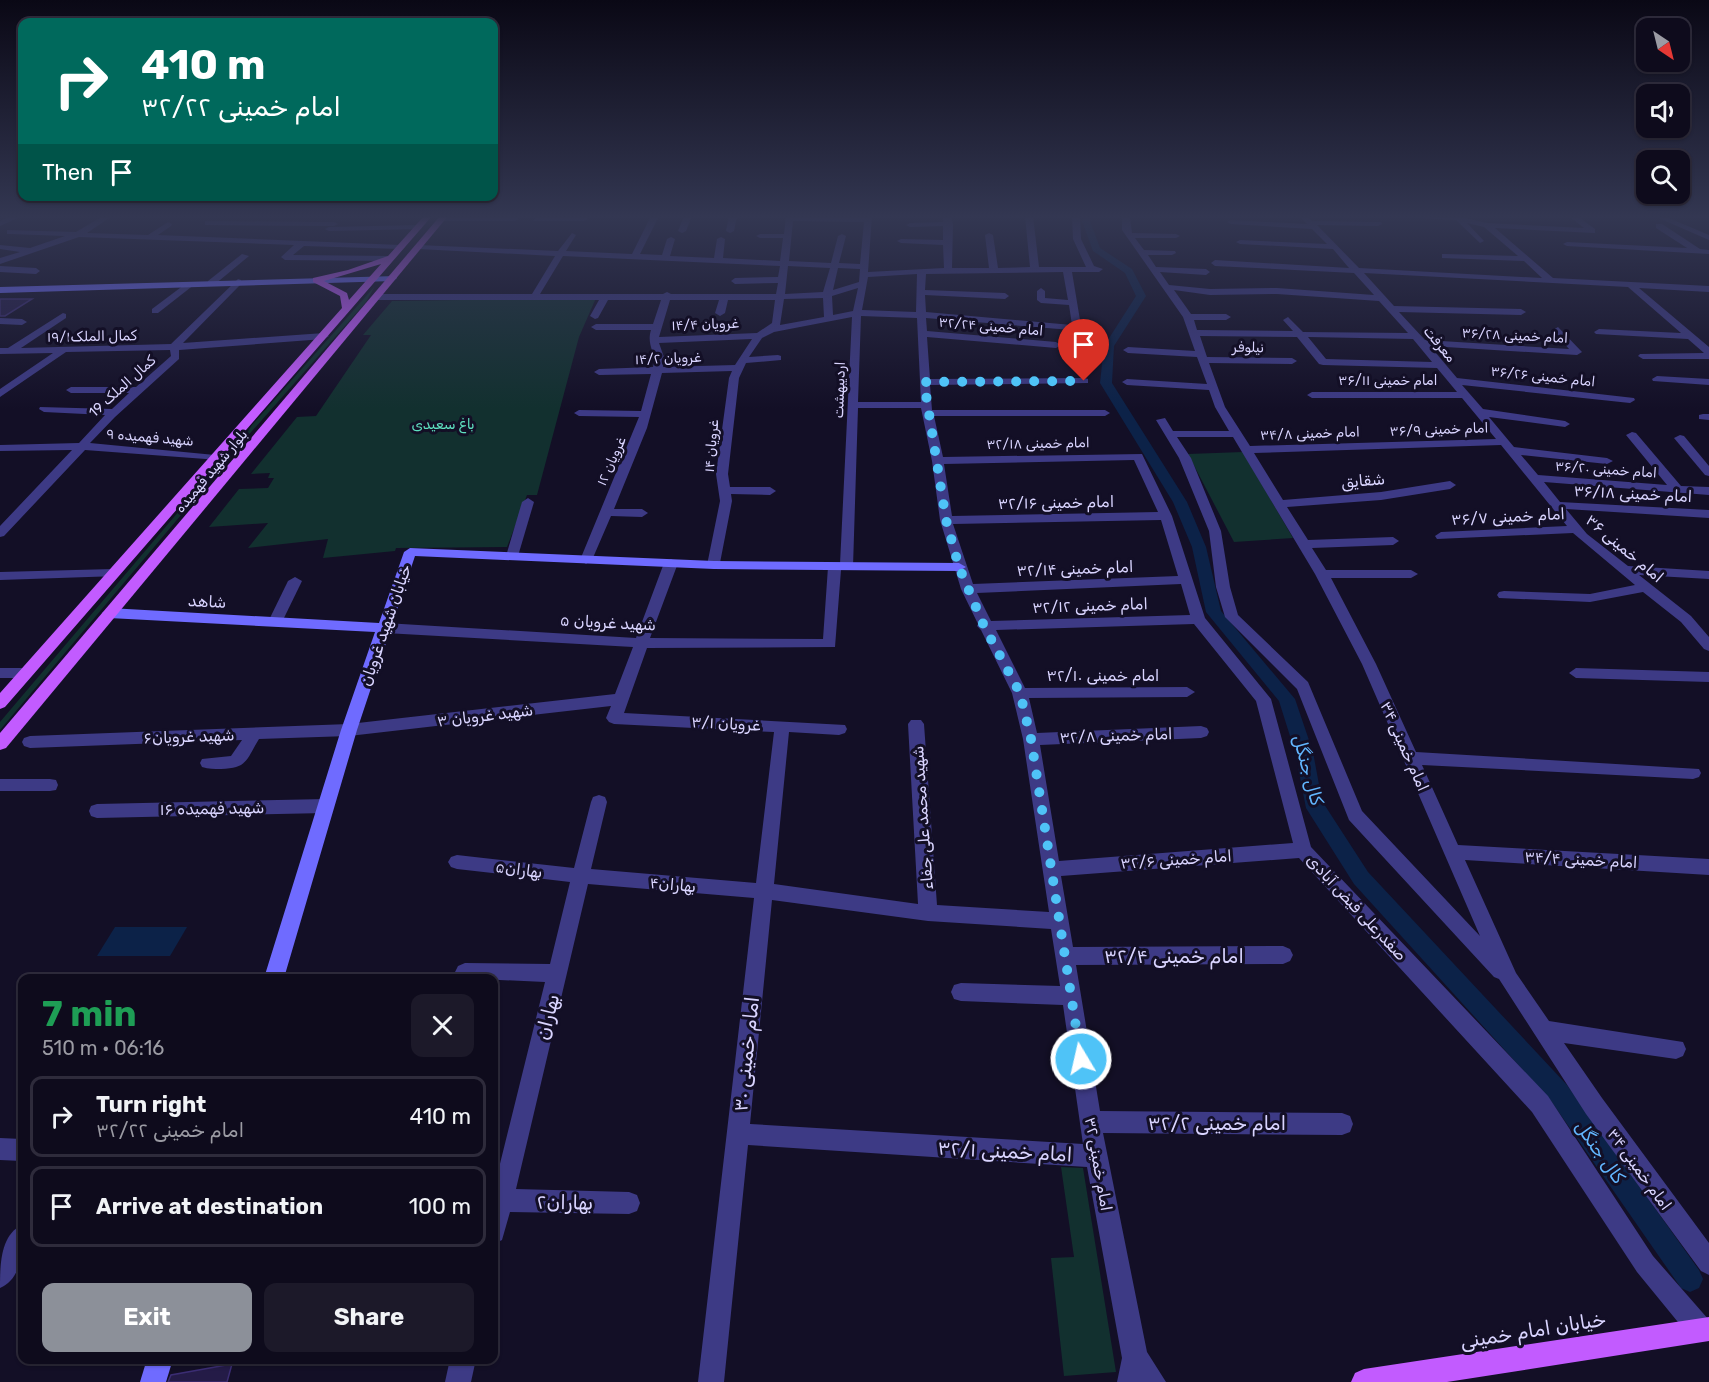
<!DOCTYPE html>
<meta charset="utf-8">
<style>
body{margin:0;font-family:Rubik,Vazirmatn,sans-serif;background:#1c1929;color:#f1f3f6;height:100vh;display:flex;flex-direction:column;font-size:22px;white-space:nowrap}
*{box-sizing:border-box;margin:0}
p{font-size:20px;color:#9b9ba3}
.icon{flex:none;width:33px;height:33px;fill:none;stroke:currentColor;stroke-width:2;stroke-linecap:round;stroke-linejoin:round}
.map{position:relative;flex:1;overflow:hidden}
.drawer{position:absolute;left:18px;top:974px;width:480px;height:390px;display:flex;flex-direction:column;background:#0e0b1c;border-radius:12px;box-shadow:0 2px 4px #0004,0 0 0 2px #2e2b3b}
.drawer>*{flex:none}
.top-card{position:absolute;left:18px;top:18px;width:480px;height:183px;border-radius:12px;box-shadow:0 2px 4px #0004,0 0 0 2px #2e2b3b;background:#00695c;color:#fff;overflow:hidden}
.needle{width:39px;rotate:145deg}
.buttons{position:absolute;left:1636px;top:18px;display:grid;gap:12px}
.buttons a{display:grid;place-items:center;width:54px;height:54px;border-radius:12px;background:#0e0b1c;box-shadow:0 2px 4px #0004,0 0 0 2px #2e2b3b;font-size:30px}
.pin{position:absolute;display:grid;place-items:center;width:51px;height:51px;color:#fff;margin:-62px -26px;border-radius:50% 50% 50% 0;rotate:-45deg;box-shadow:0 0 6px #0007}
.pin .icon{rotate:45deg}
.me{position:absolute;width:66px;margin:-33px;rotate:351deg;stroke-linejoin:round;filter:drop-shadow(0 0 4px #0008)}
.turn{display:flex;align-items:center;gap:21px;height:126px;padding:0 24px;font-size:27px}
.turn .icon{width:78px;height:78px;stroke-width:2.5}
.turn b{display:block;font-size:42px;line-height:51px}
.then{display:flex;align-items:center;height:57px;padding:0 24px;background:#0003;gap:12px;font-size:22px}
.round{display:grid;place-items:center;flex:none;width:63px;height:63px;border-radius:12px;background:#1c1929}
.headline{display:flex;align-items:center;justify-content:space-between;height:102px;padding:0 24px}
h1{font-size:36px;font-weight:700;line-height:45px;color:#1e9e55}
.action{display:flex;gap:12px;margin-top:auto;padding:12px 24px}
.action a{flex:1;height:69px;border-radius:12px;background:#8c9099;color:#fff;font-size:24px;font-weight:700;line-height:69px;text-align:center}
.action a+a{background:#1c1929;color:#f1f3f6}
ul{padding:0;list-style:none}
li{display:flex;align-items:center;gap:18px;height:81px;margin:0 12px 9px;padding:0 12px;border:3px solid #2e2b3b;border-radius:12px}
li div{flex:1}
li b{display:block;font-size:22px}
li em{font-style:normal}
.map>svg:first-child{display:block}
.green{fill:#12302f}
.water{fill:#0c2248}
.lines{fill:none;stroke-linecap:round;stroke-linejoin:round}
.canal{fill:#0c2248;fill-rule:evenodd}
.building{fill:#241b47;stroke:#3b2d73;stroke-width:1.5}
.street{fill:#3d3a85;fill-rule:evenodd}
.secondary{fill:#6f6bff;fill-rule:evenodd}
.primary{fill:#c25bff;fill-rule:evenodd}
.route{stroke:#4fc3f7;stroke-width:10;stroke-dasharray:0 18}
.labels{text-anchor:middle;stroke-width:6;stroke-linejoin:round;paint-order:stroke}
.far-street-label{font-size:14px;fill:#d9d4ff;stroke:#130f26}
.far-park-label{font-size:14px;fill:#5fe0c0;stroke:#130f26}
.street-label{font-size:16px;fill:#d9d4ff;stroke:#130f26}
.water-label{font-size:18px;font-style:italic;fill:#62b6ff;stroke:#130f26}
.near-street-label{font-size:20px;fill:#d9d4ff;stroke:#130f26}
</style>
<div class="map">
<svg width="1709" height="1382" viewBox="0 0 1709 1382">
<rect width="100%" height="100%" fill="#130f26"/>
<g class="green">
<path d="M375,286l-9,16 -128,145 14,-22z"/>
<path d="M596,298l-17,39 -42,158h-10l-20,52 -111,1 -1,3 -72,7 5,-19 -80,9 20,-25 -59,4 30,-38 29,-1 6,-10h-6l2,-5 -19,1 46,-57 19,-1 55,-81h-8l29,-34z"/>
<path d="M1243,452l50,86 -59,4 -46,-88z"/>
<path d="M213,471l-5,12 -208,247v-8z"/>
<path d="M1061,1167l22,1 33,204 -52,4 -13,-118 23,-1z"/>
</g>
<path class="water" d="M115,927h72l-17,29h-73z"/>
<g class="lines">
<path class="canal" d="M1084,216h8l-2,5 10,27 32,21 14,27 -32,50 -2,37 75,119 19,45 15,64 74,88 18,53 9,49 46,71 199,213 132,185 4,9 -4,9 -9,4 -9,-4 -130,-187 -197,-217 -48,-76 -11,-56 -16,-51 -73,-89 -14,-65 -19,-45 -73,-119 4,-37 32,-50 -11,-23 -32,-22 -11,-30z"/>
</g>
<g class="building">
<path d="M0,299h32l-27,17h-5z"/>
<path d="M232,1364l-5,18h-59l3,-7z"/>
</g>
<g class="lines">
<g class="street">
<path d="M12,216h10l-22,10v-5z"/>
<path d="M103,216h9l-25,17 61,2 20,-13 4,2 -1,2 -13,9 243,10 4,2 -4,2 -97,-3 -11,9 101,1 1,2 -4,3 -106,-1 -4,-3 13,-12 -215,-8 -79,27v-6l20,-6 -20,-3v-4l30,3 35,-12 -55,-2h-3v-4l69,2z"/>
<path d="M651,216h8l-19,38 22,1 5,-16 4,-2 4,2 -5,17 44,2 3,-19 4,-2 4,2 -2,19 57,3 3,-23h-23l-4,-2 4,-2h24l2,-18 78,2 8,-2 -4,56 76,-4 -1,-23 -42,-2 -4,-2 4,-2 42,1v-14l-33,1 -4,-2 4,-2 33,-1v-6h8l2,8 -1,44h37l-4,-33 4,-2 4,2 5,33 32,-1 -5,-51h8l6,51h47l-13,-28 -1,-23h8l1,23 13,27 9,3 -4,3h-27l9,54 15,2v4l-170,-14 1,13 129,11 5,3 -5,3 -129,-11 3,42 154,-1 4,1v4l-158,2 2,25h173l5,3 -5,3h-171l9,41 199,-3 30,62 33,102 66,81 40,148 237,249 105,160 56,64v18l-9,3 -9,-3 -54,-66 -105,-160 -233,-254 -238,18 12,71 210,-1 7,3 3,6 -3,6 -7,3 -207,1 24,146 242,2 8,3 3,8 -3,8 -8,3 -239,-2 44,219 19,30h-49l5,-24 -35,-191 -339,-22 -24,237h-26l56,-484 -166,-14 -72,305 113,3 8,3 3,8 -3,8 -8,3 -119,-2 -8,28 -8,4v-56l51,-206 -87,-4 -3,-6 3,-6 7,-3 85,1 20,-82 -113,-13 -6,-2 -3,-5 3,-5 6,-2 117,13 17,-66 2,-5 6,-2 6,2 2,5 -16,67 165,14 18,-151 -160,-8 -5,-2 -3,-4 5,-12 -262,30 -90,3c-13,21 -11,29 -38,30 -7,0 -12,0 -19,-2l-2,-4 2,-4 29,-3 11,-16 -212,8 -6,-2 -2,-4 2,-4 6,-2 319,-12 266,-30 18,-47 -248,-14 -7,-5 7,-5 251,15 28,-75 7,-4 7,4 -28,75 173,1 5,-72 2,-3h10l12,-247 -78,15 -12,6 -13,19 29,-2 3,1v4l-35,3 -7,15 -11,96 2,13h40l6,4 -6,4 -39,-1 1,7 -13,67 -5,1 -7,-4 13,-64 -4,-27 13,-96 3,-7 -70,2 -15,55 -33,81h28l6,4 -6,4 -31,-1 -19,44 -6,4 -6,-4 59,-143 -60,-1 -5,-3 5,-3 62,1 10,-37 -52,1 -5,-3 5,-3 54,-2c4,-14 -7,-21 -2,-37h-55l-5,-3 5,-3h57l8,-24h-53l-10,18 -3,1 -5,-3 9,-16h-221l-4,-3 4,-3h154l23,-38 -137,-7 -4,-2 4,-2 140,6 14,-18 4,2 -10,16 66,3zM793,221l71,1 -4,42 -21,-1 7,-27 -4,-2 -4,2 -7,27 -42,-2zM563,256l217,10 -2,11 -43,1 -4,3 4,3 43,-1 -2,11h-105l-4,-2 -4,2h-123zM788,266l42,2 -7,24 -38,2zM838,268l22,1 -1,13 -26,8zM1063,272l5,28 -23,-2v-7l-4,-3 -4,3v9l4,3 28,2 3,20 -146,-13 -1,-17 80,4 4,-3 -4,-3 -80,-3 1,-16zM917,274l-1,38 -54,-2 6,-33zM858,288l-5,23 -20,4 -1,-19zM823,298l1,19 -44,8 4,-26zM670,300h49l-4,13 5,3 5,-3 3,-13h47l-3,23 -15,10 -98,4zM861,316l56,2 4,84h-63zM752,339l-17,26 -72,2 2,-7 -6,-17zM858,408h63l11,53 8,59 21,69 17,35 -1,2 4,4 31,63 11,46 26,173 -112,-7 -13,-181 -3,-4h-10l-3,4 10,180 -144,-20 15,-152 50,3 6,-2 2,-4 -2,-4 -221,-12 23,-65 188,-1 6,-77h10l2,-3zM1134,460l24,52 -206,4 -8,-52zM1161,520l17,56 -205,8 -20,-60zM1181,584l9,31 -199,6 -14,-28zM1194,624l62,77 37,142 -234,18 -19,-116 161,-7 6,-2 2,-4 -2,-4 -6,-2 -164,7 -8,-35 158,-1 8,-5 -8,-5 -162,1 -29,-58zM772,900l156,21 123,8 9,57 -99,-3 -7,2 -3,7 3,7 7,2 102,4 20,139 -333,-20z"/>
<path d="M684,216h8l-6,15 -4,2 -4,-2z"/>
<path d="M729,216h8l-3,15 -4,2 -4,-2z"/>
<path d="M1122,216h8l2,17 44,1 4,2 -4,2h-41l9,12 31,1 1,2 -4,2h-24l8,12 50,2 4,3 -4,3 -46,-3 9,13 41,4 67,-1 97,7 -20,-22 -139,-7 -4,-3 4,-3 134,8 -16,-19 -93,-5 -4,-2 4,-2 87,4 -15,-15 -81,-5 -4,-2 4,-2 76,4 -8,-8h8l5,5 69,1 1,2 -4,2 -61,-1 42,43 183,10 -18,-17 -82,-3v-4h3l73,2 -34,-29 -17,-4 17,18 -4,2 -24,-23 -36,-2 -4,-2h41l30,7 97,5 -15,-12h8l18,13v4l-100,-5 58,50 156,8v6l-70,-4 70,59v12h-66l-5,-3 2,-2 64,-1 -16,-14 -92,-5 -2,-2 5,-3 82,4 -53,-46 -264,-14 30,33 127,3 5,3 -5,3 -122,-3 26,28 144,9 -16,-19 5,-3 24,25 -5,3 -147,-9 27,32 177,20 1,2 -5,3 -168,-18 21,24 82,12 5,3 -5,3 -76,-10 25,30 93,11 6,3 -6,3 -86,-9 17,20 129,10 -41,-50 6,-3 4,1 45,53 28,1v8l-165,-13 16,20 149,8v8l-143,-9 21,25 41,32 81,5v8l-70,-4 52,41 18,21v14l-5,-2 -23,-27 -38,-30 -53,10 -91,-4 -2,-3 2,-3 5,-1 86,3 45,-9 -62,-52 -136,6 -2,-3 6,-4 126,-6 -66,-81 -247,8 29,47 98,-8 69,-11 6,4 -6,4 -69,11 -94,7 21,33 85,-3 6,4 -6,4 -81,3 14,22h85l7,4 -7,4h-80l45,86 40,88 283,17 2,4 -2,4 -6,2 -271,-14 36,80 251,14v16l-244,-15 51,113 33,48 134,21 3,7 -3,7 -7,3 -112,-16 38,55 107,145v32l-8,-4 -115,-157 -87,-135 -5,-2 -145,-157 -52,-131 -72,-72 -9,-30 -7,-56 -30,-73 -23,-38 9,-2 8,13h56l-14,-24 -6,-17 -82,-5 -5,-3 5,-3 80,5 -10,-27 -69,-4 -5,-3 5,-3 67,4 -12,-34 -61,-87zM1174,290l36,5 67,-1 102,7 29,32 -105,-1 -15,-15 -5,3 10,11 -96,-1 -3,-10h32l5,-3 -5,-3h-35zM1200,336l97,1 22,27 4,1 114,3 20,24h-145l-5,3 5,3h150l34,41 -246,7 -25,-39 -16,-44 83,1 5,-3 -5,-3 -85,-1zM1308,337l105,2 19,23 -106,-3zM1177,437h56l82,137 47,90 118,272 -118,-125 -54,-129 -70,-67 -8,-28 -9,-56 -30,-73z"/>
<path d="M1654,216h10l45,19v5z"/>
<path d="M441,217h74l4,2 -4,2h-77z"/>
<path d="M536,217h48l4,2 -4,2h-51z"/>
<path d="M208,221l126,1 4,2 -4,2 -129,-1v-4z"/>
<path d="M1656,224h6l38,25 9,1v4l-142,-8 -4,-2 4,-2 120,6 -31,-20z"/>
<path d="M418,225l4,2 -1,2 -92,2 -4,-2 4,-2z"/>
<path d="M242,254l7,2 -35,29h-6v-4z"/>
<path d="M0,266l36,2 4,3 -4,3 -36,-2z"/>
<path d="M238,279l3,1v4l-58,59 141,-10 5,3 -5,3 -145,11v9l-64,58 -25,26 125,12 6,3 -2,2 -134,-10 -81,86 -4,1v-11l72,-76 -72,1v-6l79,-2 26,-28 -61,-3 -5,-3 1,-2 72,2 17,-16h-58l-5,-3 5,-3h65l35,-31 -1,-6 -104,2 -66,45v-8l53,-36 -53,1v-6h8l55,-35 3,1v4l-45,30 150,-4z"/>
<path d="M188,282l7,2 -37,29h-6v-4z"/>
<path d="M0,318l22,1 5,3 -5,3 -22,-1z"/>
<path d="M1657,376l52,3v6l-56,-4 -1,-2z"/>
<path d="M1703,414h6v6l-10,-1v-4z"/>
<path d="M1680,435l4,1 25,30v10l-4,-1 -31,-37z"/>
<path d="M528,498l6,4 -16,54 -1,3h-10l-1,-3 16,-54z"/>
<path d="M113,569l5,1 2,3 -2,3 -118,4v-8z"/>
<path d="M295,577l7,4 -20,41 -2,3h-10l-2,-3 20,-41z"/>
<path d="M0,668h26l7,5 -7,5h-26z"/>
<path d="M1576,668l133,4v10l-133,-4 -7,-5z"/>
<path d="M0,779h50l6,1 2,5 -2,5 -6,1h-50z"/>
<path d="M326,799l6,2 2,5 -2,5 -6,2 -229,5 -6,-2 -2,-5 2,-5 6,-2z"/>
<path d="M0,1138l22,1v22l-22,-1z"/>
<path d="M22,1225c2,22 1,53 -22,63 0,-22 0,-53 22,-63z"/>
<path d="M450,1359h26l-5,23h-26z"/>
</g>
<g class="secondary">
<path d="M396,276l1,2 -4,3 -393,12v-6z"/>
<path d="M410,548l304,13 245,2 7,4 -7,4 -245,-2 -299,-13 -58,174 -73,248h-20l77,-248 34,-98 -266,-14 -7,-5 7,-5 270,15 25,-71z"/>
<path d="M147,1359h26l-7,23h-26z"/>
</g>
<g class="primary">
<path d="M424,216h8l-427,491 -5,2v-16l342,-385 -2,-12 -27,-14v-4l35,-8 40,-14zM381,264l-32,36 -2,-7 -23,-12z"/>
<path d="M440,216h8l-442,532 -6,2v-17z"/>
<path d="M1709,1317v24l-262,41h-96l4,-9 9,-4z"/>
</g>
</g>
<linearGradient id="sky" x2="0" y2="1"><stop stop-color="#0a0815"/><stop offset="0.53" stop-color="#333752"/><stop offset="1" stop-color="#333752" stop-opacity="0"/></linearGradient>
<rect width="1709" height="409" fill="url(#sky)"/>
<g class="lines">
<path class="route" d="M1081,1059l-50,-320 -11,-46 -36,-67 -25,-59 -13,-47 -22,-138 160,-1"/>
</g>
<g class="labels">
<g class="far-street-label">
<text transform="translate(705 324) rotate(-2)" y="5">غرویان ۱۴/۴</text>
<text transform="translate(991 326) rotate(5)" y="5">امام خمینی ۳۲/۲۴</text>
<text transform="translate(1515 335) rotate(3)" y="5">امام خمینی ۳۶/۲۸</text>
<text transform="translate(92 336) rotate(-1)" y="5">کمال الملک۱۹/۱</text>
<text transform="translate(1440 344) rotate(50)" y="5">معرفت</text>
<text transform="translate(1248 347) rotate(1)" y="5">نیلوفر</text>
<text transform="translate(668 358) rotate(-2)" y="5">غرویان ۱۴/۲</text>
<text transform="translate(1543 376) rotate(6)" y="5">امام خمینی ۳۶/۲۶</text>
<text x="1388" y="385">امام خمینی ۳۶/۱۱</text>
<text transform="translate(122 386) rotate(-42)" y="5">کمال الملک 19</text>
<text transform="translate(839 390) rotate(-88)" y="5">اردیبهشت</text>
<text transform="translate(1439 429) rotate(-2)" y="5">امام خمینی ۳۶/۹</text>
<text transform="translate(1310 433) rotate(-2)" y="5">امام خمینی ۳۴/۸</text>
<text transform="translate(150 437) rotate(5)" y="5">شهید فهمیده ۹</text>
<text transform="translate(1038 443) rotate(-1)" y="5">امام خمینی ۳۲/۱۸</text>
<text transform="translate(711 446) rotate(-85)" y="5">غرویان ۱۴</text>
<text transform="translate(611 461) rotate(-66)" y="5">غرویان ۱۲</text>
<text transform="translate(1606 469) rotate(4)" y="5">امام خمینی ۳۶/۲۰</text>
<text transform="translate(211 471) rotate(-50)" y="5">بلوار شهید فهمیده</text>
</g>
<g class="far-park-label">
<text x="443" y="429">باغ سعیدی</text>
</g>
<g class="street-label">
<text transform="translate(1363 480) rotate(-5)" y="6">شقایق</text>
<text transform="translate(1633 493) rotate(3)" y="6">امام خمینی ۳۶/۱۸</text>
<text transform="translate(1056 502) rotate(-1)" y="6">امام خمینی ۳۲/۱۶</text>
<text transform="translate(1508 516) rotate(-3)" y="6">امام خمینی ۳۶/۷</text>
<text transform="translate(1625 548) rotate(40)" y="6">امام خمینی ۳۶</text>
<text transform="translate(1075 568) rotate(-2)" y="6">امام خمینی ۳۲/۱۴</text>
<text transform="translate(207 601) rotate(3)" y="6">شاهد</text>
<text transform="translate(1090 605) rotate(-2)" y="6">امام خمینی ۳۲/۱۲</text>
<text transform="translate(608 622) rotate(3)" y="6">شهید غرویان ۵</text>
<text transform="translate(385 625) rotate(-71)" y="6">خیابان شهید غرویان</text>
<text x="1103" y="681">امام خمینی ۳۲/۱۰</text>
<text transform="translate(485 715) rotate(-7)" y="6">شهید غرویان ۳</text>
<text transform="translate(726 723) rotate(3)" y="6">غرویان ۳/۱</text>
<text transform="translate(1116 735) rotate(-2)" y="6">امام خمینی ۳۲/۸</text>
<text transform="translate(189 736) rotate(-2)" y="6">شهید غرویان۶</text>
<text transform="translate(1405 746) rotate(66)" y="6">امام خمینی ۳۴</text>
<text transform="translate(212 808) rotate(-1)" y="6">شهید فهمیده ۱۶</text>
<text transform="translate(922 818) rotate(-94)" y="6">شهید محمد علی جفاء</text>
<text transform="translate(1176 859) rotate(-4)" y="6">امام خمینی ۳۲/۶</text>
<text transform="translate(1581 859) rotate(3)" y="6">امام خمینی ۳۴/۴</text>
<text transform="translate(519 869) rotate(7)" y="6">بهاران۵</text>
<text transform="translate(673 884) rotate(5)" y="6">بهاران۴</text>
<text transform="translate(1357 907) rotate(47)" y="6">صفدرعلی فیض آبادی</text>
<text transform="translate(1099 1164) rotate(80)" y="6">امام خمینی ۳۲</text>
<text transform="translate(1640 1169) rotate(54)" y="6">امام خمینی ۳۴</text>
</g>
<g class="water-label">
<text transform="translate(1308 770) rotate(75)" y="6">کال جنگل</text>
<text transform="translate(1600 1152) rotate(55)" y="6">کال جنگل</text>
</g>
<g class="near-street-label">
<text x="1174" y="963">امام خمینی ۳۲/۴</text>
<text transform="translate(547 1017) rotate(-76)" y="7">بهاران</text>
<text transform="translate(746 1054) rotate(-84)" y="7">امام خمینی ۳۰</text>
<text x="1217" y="1130">امام خمینی ۳۲/۲</text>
<text transform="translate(1005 1151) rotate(3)" y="7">امام خمینی ۳۲/۱</text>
<text transform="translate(565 1202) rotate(1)" y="7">بهاران۲</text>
<text transform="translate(1533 1330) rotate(-9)" y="7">خیابان امام خمینی</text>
</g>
</g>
</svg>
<div class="buttons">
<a><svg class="needle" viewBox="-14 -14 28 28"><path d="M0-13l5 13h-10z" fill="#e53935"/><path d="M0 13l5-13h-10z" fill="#9b9ba3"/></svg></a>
<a><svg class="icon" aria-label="sound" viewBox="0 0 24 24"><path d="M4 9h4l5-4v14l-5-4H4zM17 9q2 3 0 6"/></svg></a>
<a><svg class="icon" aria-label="search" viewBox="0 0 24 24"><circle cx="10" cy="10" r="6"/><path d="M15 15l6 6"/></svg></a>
</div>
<div class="pin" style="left:1084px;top:381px;background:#d93025"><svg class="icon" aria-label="arrive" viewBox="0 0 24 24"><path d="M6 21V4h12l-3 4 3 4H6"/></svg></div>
<svg class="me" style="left:1081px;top:1059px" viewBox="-20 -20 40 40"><circle r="17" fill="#4fc3f7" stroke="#fff" stroke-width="3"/><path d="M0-11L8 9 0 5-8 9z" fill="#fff"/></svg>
<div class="top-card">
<div class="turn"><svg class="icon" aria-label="right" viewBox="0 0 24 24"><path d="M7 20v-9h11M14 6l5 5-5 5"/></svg><div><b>410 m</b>امام خمینی ۳۲/۲۲</div></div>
<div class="then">Then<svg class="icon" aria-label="arrive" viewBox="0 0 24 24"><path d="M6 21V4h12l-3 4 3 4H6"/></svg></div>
</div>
<section class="drawer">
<div class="headline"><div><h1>7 min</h1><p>510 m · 06:16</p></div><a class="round"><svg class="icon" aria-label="close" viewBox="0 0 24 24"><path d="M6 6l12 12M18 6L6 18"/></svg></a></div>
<ul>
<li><svg class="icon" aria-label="right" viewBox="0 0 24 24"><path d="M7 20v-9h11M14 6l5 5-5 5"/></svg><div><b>Turn right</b><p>امام خمینی ۳۲/۲۲</p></div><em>410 m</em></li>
<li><svg class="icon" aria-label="arrive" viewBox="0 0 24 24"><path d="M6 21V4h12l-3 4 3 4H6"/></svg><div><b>Arrive at destination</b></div><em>100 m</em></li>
</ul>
<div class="action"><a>Exit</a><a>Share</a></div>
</section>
</div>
